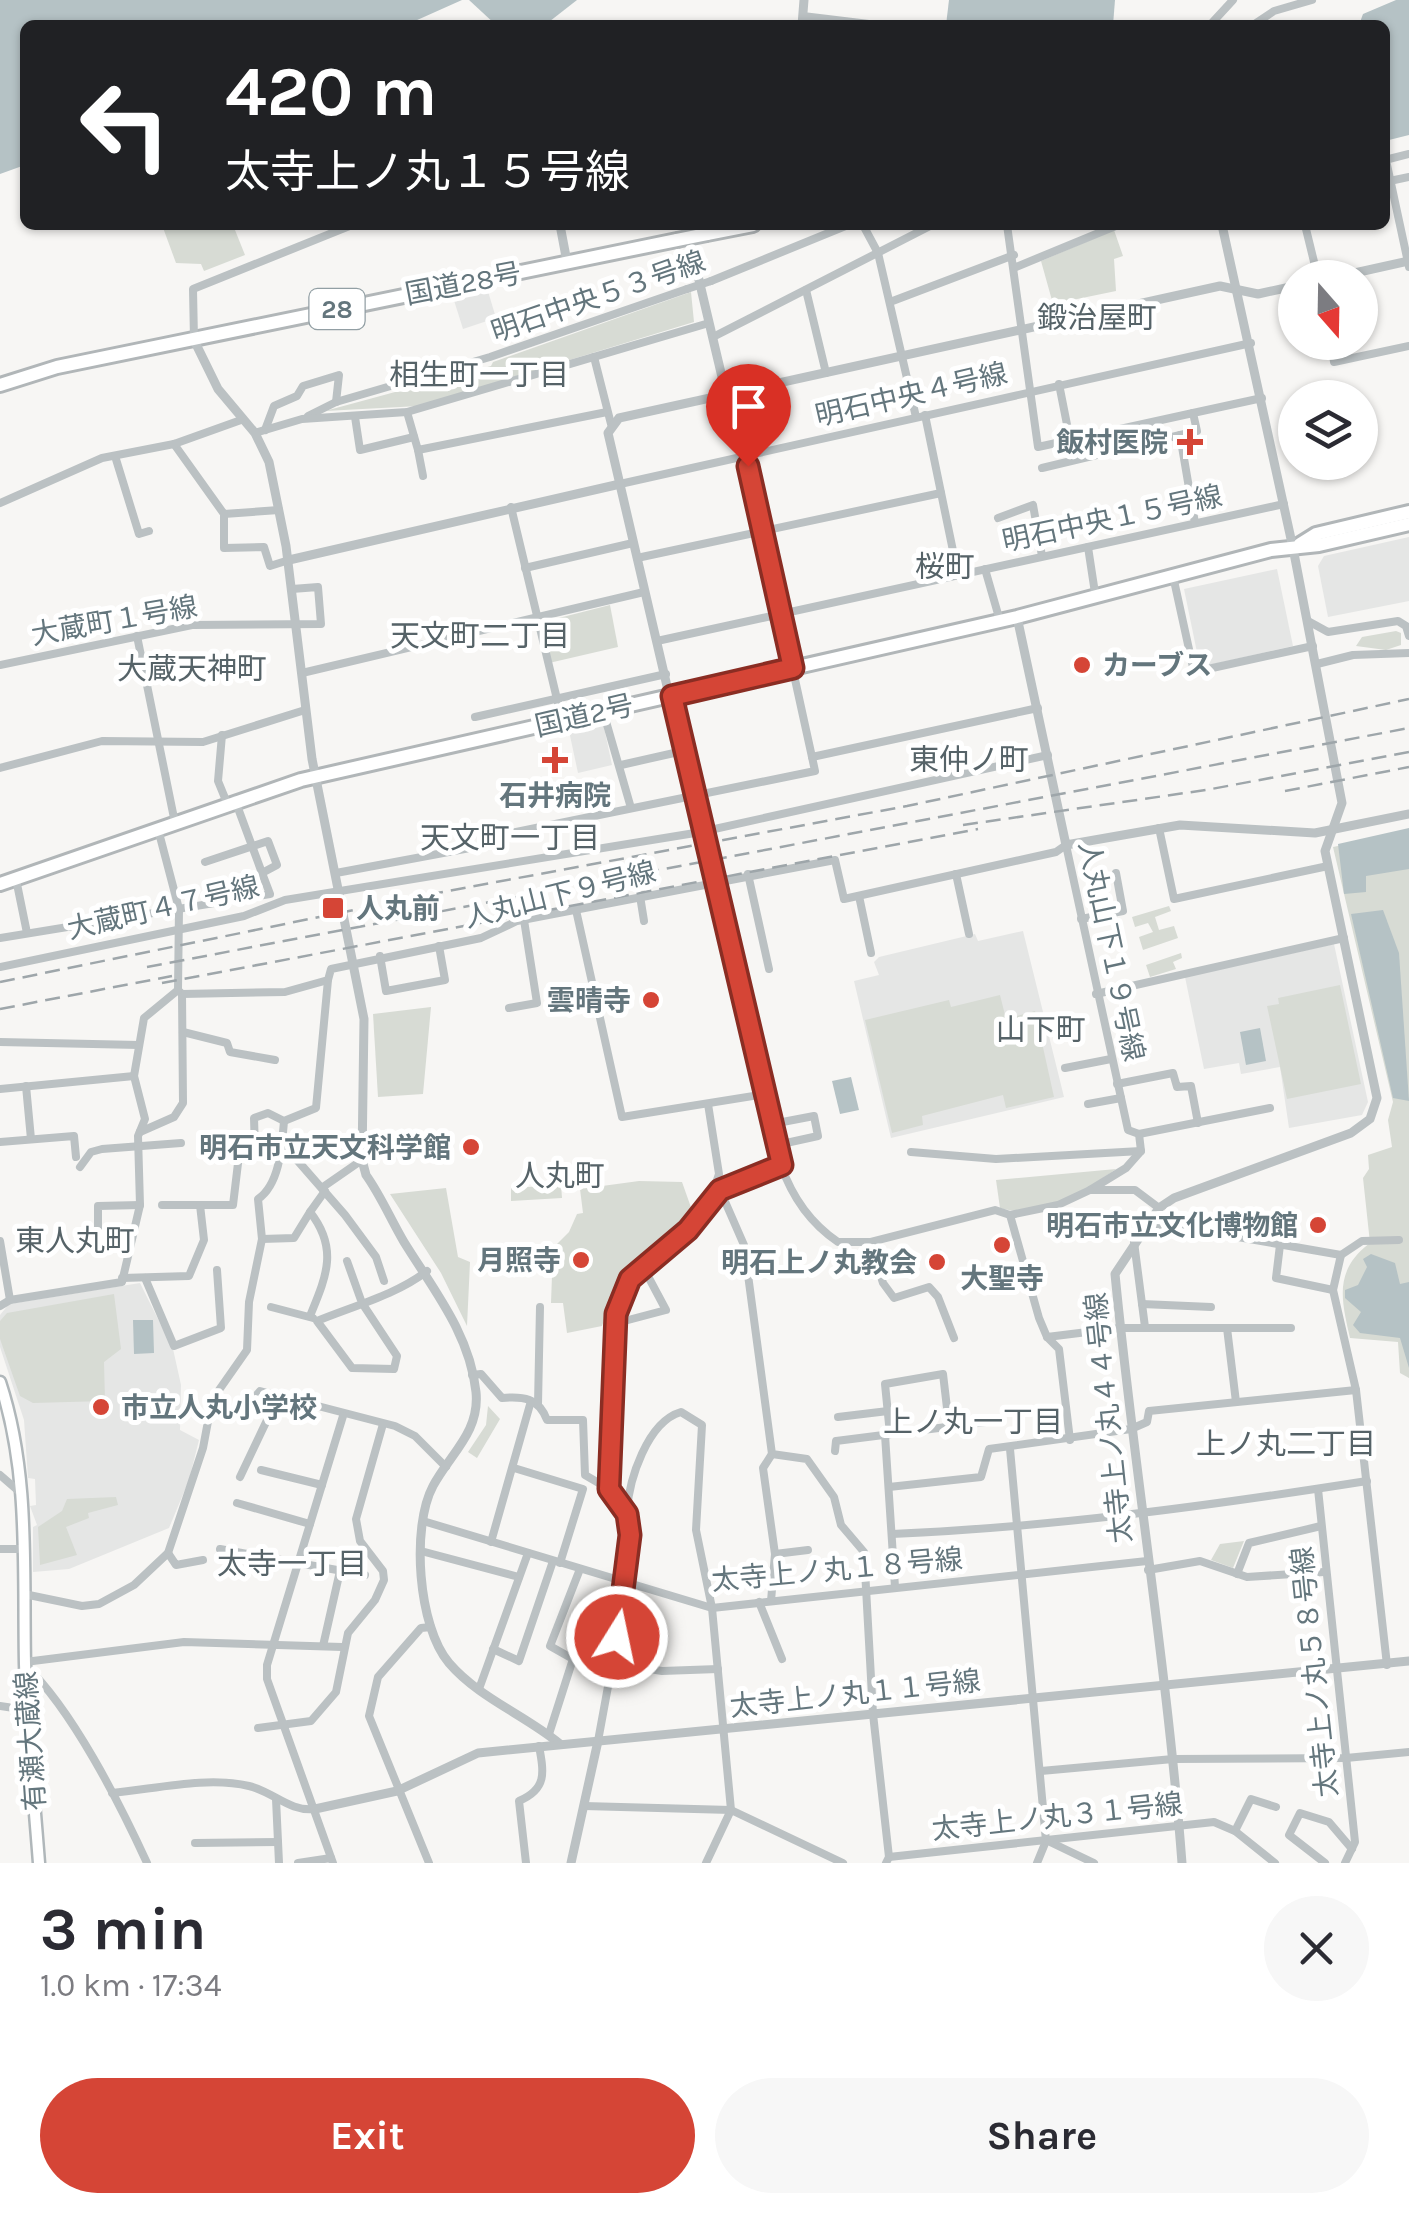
<!DOCTYPE html>
<meta charset="utf-8">
<style>
body{margin:0;font-family:Karla,"Noto Sans JP",sans-serif;background:#f7f7f7;color:#2b2b33;height:100vh;display:flex;flex-direction:column;font-size:38px;white-space:nowrap}
*{box-sizing:border-box;margin:0}
p{font-size:32px;color:#7c7c81}
.icon{flex:none;width:55px;height:55px;fill:none;stroke:currentColor;stroke-width:2;stroke-linecap:round;stroke-linejoin:round}
.map{position:relative;height:1863px;overflow:hidden}
.panel{display:flex;flex-direction:column;background:#fff;flex:1}
.panel>*{flex:none}
.banner{position:absolute;left:20px;top:20px;width:1370px;height:210px;border-radius:15px;box-shadow:0 2px 8px #0004;background:#202124;color:#fff;overflow:hidden}
.needle{width:65px;rotate:160deg}
.tools{position:absolute;left:1278px;top:260px;display:grid;gap:20px}
.tools a{display:grid;place-items:center;width:100px;height:100px;border-radius:50%;background:#fff;box-shadow:0 2px 8px #0004;font-size:50px}
.pin{position:absolute;display:grid;place-items:center;width:85px;height:85px;color:#fff;margin:-102px -42px;border-radius:50% 50% 50% 0;rotate:-45deg;box-shadow:0 0 10px #0007}
.pin .icon{rotate:45deg}
.me{position:absolute;width:110px;margin:-55px;rotate:10deg;stroke-linejoin:round;filter:drop-shadow(0 0 8px #0008)}
.turn{display:flex;align-items:center;gap:35px;height:210px;padding:0 40px;font-size:45px}
.turn .icon{width:130px;height:130px;stroke-width:2.5}
.turn b{display:block;font-size:70px;line-height:85px}
.round{display:grid;place-items:center;flex:none;width:105px;height:105px;border-radius:52px;background:#f7f7f7}
.overview{display:flex;align-items:center;justify-content:space-between;height:170px;padding:0 40px}
h1{font-size:60px;font-weight:700;line-height:75px}
.button{display:flex;gap:20px;margin-top:auto;padding:20px 40px}
.button a{flex:1;height:115px;border-radius:60px;background:#d54536;color:#fff;font-size:40px;font-weight:700;line-height:115px;text-align:center}
.button a+a{background:#f7f7f7;color:#2b2b33}
.map>svg:first-child{display:block}
.built{fill:#e5e6e5}
.green{fill:#d7dbd4}
.water{fill:#b5c2c5}
.lines{fill:none;stroke-linecap:round;stroke-linejoin:round}
.secondary-casing{stroke:#b0b7ba;stroke-width:15}
.trunk-casing{stroke:#b1b6b8;stroke-width:18}
.minor{stroke:#bbc1c3;stroke-width:8}
.tertiary{stroke:#bbc1c3;stroke-width:9}
.secondary{stroke:#fff;stroke-width:10}
.trunk{stroke:#fff;stroke-width:12}
.rail{stroke:#9ea6aa;stroke-width:2.5;stroke-dasharray:15 8;stroke-linecap:butt}
.trunk-bridge-casing{stroke:#b1b6b8;stroke-width:18;stroke-linecap:butt}
.minor-bridge{stroke:#bbc1c3;stroke-width:8}
.trunk-bridge{stroke:#fff;stroke-width:12}
.route-casing{stroke:#8a2d23;stroke-width:25}
.route{stroke:#d54536;stroke-width:18}
.poi-dot{fill:#d54536;stroke:#fff;stroke-width:4}
.labels{text-anchor:middle;stroke-width:10;stroke-linejoin:round;paint-order:stroke}
.shield{fill:#fff;stroke:#929fa4;stroke-width:2.5}
.shield-label{font-size:25px;font-weight:bold;fill:#64767d}
.street-label{font-size:28px;fill:#64767d;stroke:#fff}
.poi-label{font-size:28px;font-weight:bold;fill:#64767d;stroke:#fff;text-anchor:end}
.neighbourhood-label{font-size:30px;fill:#566368;stroke:#fff}
</style>
<div class="map">
<svg width="1409" height="1863" viewBox="0 0 1409 1863">
<rect width="100%" height="100%" fill="#f7f6f4"/>
<g class="built">
<path d="M487,288l9,30 -33,11 -11,-35z"/>
<path d="M1409,537v64l-81,16 -10,-51 6,-10z"/>
<path d="M1277,569l16,77 -93,21 -16,-78z"/>
<path d="M603,723l9,42 -34,8 -9,-42z"/>
<path d="M1023,931l41,166 -173,41 -37,-157 25,-6 -5,-13 5,-5 96,-23 3,7z"/>
<path d="M1334,944l34,158 -6,13 -73,13 -9,-61 -39,7 -2,-11 -35,6 -19,-92z"/>
<path d="M140,1283l33,66 8,36 -1,45 19,10 -10,40 -20,48 -100,41 -36,3v-45l4,-2 -7,-19 6,-1 -1,-26 -7,-1 -4,-58 -24,-73v-32l9,-11z"/>
</g>
<g class="green">
<path d="M162,225h71l12,30 -41,16 -3,-7 -25,-1z"/>
<path d="M1114,230l9,26 -9,3 2,32 -63,13 -12,-43z"/>
<path d="M691,292l3,30 -275,84 -94,5 166,-45 2,-4z"/>
<path d="M610,605l8,42 -69,16 -6,-41z"/>
<path d="M1396,631l5,2v12l-15,5 -30,-4 6,-9z"/>
<path d="M1409,831v547l-9,-5 -2,-31 -48,-4c-9,-39 -16,-68 20,-95l-7,-65 6,-9 -1,-14 24,-8 -4,-27 5,-18 -60,-255z"/>
<path d="M1169,906l2,5 -16,6 4,13 15,-4 4,12 -35,12 -4,-13 14,-5 -5,-9 -13,4 -3,-10z"/>
<path d="M1181,953l1,5 -9,4 3,7 -26,8 -4,-12z"/>
<path d="M1340,985l21,99 -74,15 -20,-93 12,-2 -1,-6z"/>
<path d="M1000,995l6,24 29,-8 19,86 -48,11 -3,-13 -81,21 1,9 -31,8 -27,-113 84,-20 2,7z"/>
<path d="M431,1007l-8,87 -45,3 -5,-83z"/>
<path d="M1116,1169c-30,21 -78,51 -116,39l-4,-28z"/>
<path d="M639,1181l43,1 11,31 -10,16 -64,46 -17,51 -35,7 -4,-30h-12l2,-55 16,-16 8,-18 6,-1 -3,-24z"/>
<path d="M561,1185l1,13 -51,3v-13z"/>
<path d="M446,1188l12,69 12,5 -3,64 -26,-53 -51,-79z"/>
<path d="M114,1294l7,55 -17,13 1,39 -72,2 -13,-7 -20,-57v-18l7,-8z"/>
<path d="M488,1406l12,13 -23,39 -9,-6 18,-27z"/>
<path d="M116,1497l2,8 -30,8 1,5 -23,9 11,28 -37,10 -2,-38 24,-16 5,-12z"/>
<path d="M1244,1541l-11,27 -22,-8 9,-16z"/>
</g>
<g class="water">
<path d="M0,0h462l-56,25h-381v140l-25,9z"/>
<path d="M469,0h108l-32,25h-49z"/>
<path d="M949,0h166l-2,25h-167z"/>
<path d="M1396,0h13v135l-24,6v-116h-26l4,-11z"/>
<path d="M1409,828v41l-43,7v16l-22,2 -6,-50z"/>
<path d="M1383,910l16,43 10,148 -16,-3 -42,-184z"/>
<path d="M1260,1028l6,33 -20,4 -6,-33z"/>
<path d="M851,1077l8,33 -19,4 -8,-33z"/>
<path d="M1371,1254l24,9 5,21 9,-2v86l-9,-30 -40,-5 -7,-8 8,-13 -16,-14v-8l13,-5 9,-18 -4,-8z"/>
<path d="M133,1320h20l1,33 -20,1z"/>
</g>
<g class="lines">
<defs>
<path id="secondary" d="M0,1382c30,91 23,187 25,282 2,66 9,133 14,199"/>
<g id="trunk">
<path d="M707,234l46,-9"/>
<path d="M0,385l57,-18 620,-127"/>
<path d="M1300,544l16,-10 93,-22"/>
<path d="M0,884l301,-104 716,-163 254,-67 48,-5 90,-21"/>
</g>
</defs>
<use href="#secondary" class="secondary-casing"/>
<use href="#trunk" class="trunk-casing"/>
<g class="minor">
<path d="M803,16l74,9"/>
<path d="M1210,25l23,-25"/>
<path d="M1253,25l21,-14 38,-11"/>
<path d="M1385,160l24,-6"/>
<path d="M1386,160l23,107"/>
<path d="M1385,182l24,-5"/>
<path d="M863,225l15,28 38,164"/>
<path d="M1007,225l31,222 155,-34"/>
<path d="M1305,225l13,53"/>
<path d="M1016,267l102,-42"/>
<path d="M711,281l137,-56"/>
<path d="M806,290l20,83"/>
<path d="M890,302l124,-47"/>
<path d="M713,337l219,-112"/>
<path d="M194,340l-1,-51 159,-64"/>
<path d="M1331,342l3,20 75,-16"/>
<path d="M594,357l17,67"/>
<path d="M1059,384l15,76"/>
<path d="M726,394l22,71 64,292 226,-49"/>
<path d="M407,412l11,38 189,-38"/>
<path d="M925,415l33,160"/>
<path d="M308,416l28,-14 154,-45 197,-68"/>
<path d="M355,417l5,33 54,-13"/>
<path d="M265,430l9,-24 23,-10 6,-10 36,-11 -3,27"/>
<path d="M255,433l47,-14 105,-7 302,-89"/>
<path d="M1180,435l15,88"/>
<path d="M174,444l50,70 55,-4"/>
<path d="M418,450l5,26"/>
<path d="M115,456l24,78 10,-3"/>
<path d="M1042,468l155,-37 -4,-18 69,-15"/>
<path d="M620,484l631,-141"/>
<path d="M0,503l102,-45 72,-14 67,-24"/>
<path d="M511,507l51,213"/>
<path d="M224,514v34l40,-1 6,19 19,-6"/>
<path d="M998,518l35,-13 9,51"/>
<path d="M1088,547l7,46"/>
<path d="M637,558l304,-65"/>
<path d="M525,568l108,-25"/>
<path d="M985,569l15,52"/>
<path d="M1173,576l21,96 119,-26"/>
<path d="M1308,621l20,11 70,-11 8,5 3,10"/>
<path d="M137,636l38,187"/>
<path d="M657,641l627,-137"/>
<path d="M1317,664l36,-9 56,-2"/>
<path d="M0,665l192,-40 129,-1 -3,-37 -26,2"/>
<path d="M302,673l342,-81"/>
<path d="M603,711l28,97"/>
<path d="M475,717l191,-43"/>
<path d="M222,735l-4,46 9,22"/>
<path d="M621,765l62,-14"/>
<path d="M0,768l102,-27 101,1 102,-32"/>
<path d="M235,800l27,73"/>
<path d="M1159,828l15,71 154,-33"/>
<path d="M501,835l314,-64 -3,-14"/>
<path d="M336,873l166,-31"/>
<path d="M748,874l21,95"/>
<path d="M956,874l13,60"/>
<path d="M16,879l11,54"/>
<path d="M640,896l4,25"/>
<path d="M859,896l12,57"/>
<path d="M576,910l46,207 144,-23"/>
<path d="M1081,919l42,-8 -7,-38"/>
<path d="M0,938l270,-44 -8,-21 15,-8 -9,-24 -63,21"/>
<path d="M380,956l6,35 59,-11 -6,-34"/>
<path d="M0,967l244,-51 41,-16 416,-68 347,-77"/>
<path d="M178,990l4,4 103,-2 43,-12 3,-11 150,-31 36,-17 318,-61 9,39 212,-47 10,-7 62,285 11,4 2,17 -15,17 -36,22h45l24,18"/>
<path d="M1096,994l248,-56"/>
<path d="M509,1008l28,-5 -13,-83"/>
<path d="M183,1032l44,11 3,9 45,8"/>
<path d="M0,1042l139,3"/>
<path d="M1065,1068l46,-9"/>
<path d="M1117,1084l56,-11 4,14 14,-1 7,37"/>
<path d="M26,1086l5,53"/>
<path d="M0,1089l134,-13"/>
<path d="M708,1104l11,70 -4,12"/>
<path d="M1088,1104l33,-6"/>
<path d="M772,1124l42,-8 4,20 -41,9"/>
<path d="M140,1132l34,-15 9,-14 -1,-109"/>
<path d="M1139,1134l131,-26"/>
<path d="M0,1142l74,-6 2,21"/>
<path d="M283,1144l62,71 31,42 8,24"/>
<path d="M911,1152l85,7 145,-8"/>
<path d="M781,1165c11,32 29,58 57,77h32l125,-32 15,5"/>
<path d="M80,1167l11,-15 11,-3 79,-6"/>
<path d="M323,1187l39,-27"/>
<path d="M720,1190l24,55 28,209 35,5 27,38 7,28 23,27 9,162 16,143 -3,6"/>
<path d="M162,1205h71l6,-50 16,-6 -1,-31 14,-5 16,8 32,-13 12,-128"/>
<path d="M1145,1227l58,4 138,24"/>
<path d="M262,1239l32,-1 16,-26"/>
<path d="M0,1241l10,59"/>
<path d="M130,1241l-32,-1v-34l42,-1"/>
<path d="M870,1242l13,41 11,15 35,-11 9,10 16,41"/>
<path d="M1134,1242l11,85"/>
<path d="M1280,1245l-4,33 57,12"/>
<path d="M347,1261l15,42 35,53 -3,13 -42,-1 -35,-47c36,-15 79,-26 110,-50"/>
<path d="M122,1278l67,-2 15,-36 -4,-35"/>
<path d="M145,1278l29,68 47,-18 -4,-58"/>
<path d="M1142,1304l69,3"/>
<path d="M0,1306l10,-6 112,-18 18,-77 -2,-69 7,-17 -11,-43 10,-58 34,-28 1,-81 -21,-80"/>
<path d="M271,1307l42,11"/>
<path d="M310,1316c16,-39 29,-67 0,-104l15,-21"/>
<path d="M613,1324l53,-14 -24,-45"/>
<path d="M1227,1328l9,74"/>
<path d="M1047,1337l73,-9h171"/>
<path d="M472,1375l9,-1 21,24c21,-2 37,0 45,22h36l2,55 24,14"/>
<path d="M249,1404l11,-13 135,35 20,10 31,31"/>
<path d="M538,1404l2,-97"/>
<path d="M838,1417l50,-6"/>
<path d="M890,1434l-5,-50 58,-10 6,51"/>
<path d="M885,1435l10,152"/>
<path d="M1070,1440l-11,-91 -12,-12 -8,-19 -29,-103 48,-10 32,-15"/>
<path d="M1010,1449l36,392 -9,22"/>
<path d="M835,1451l1,-10 150,-19"/>
<path d="M514,1468l69,21 -23,74"/>
<path d="M261,1470l61,15"/>
<path d="M0,1475l22,19"/>
<path d="M240,1477l37,-78"/>
<path d="M889,1487l92,-10 8,-28 142,-20 16,-7 2,-11 207,-21"/>
<path d="M1318,1489l37,353 -10,21"/>
<path d="M237,1503l73,21"/>
<path d="M627,1511c2,-31 20,-89 54,-99l21,13 -6,105 16,78 19,202 -25,53"/>
<path d="M423,1521l289,87 435,-47"/>
<path d="M892,1534c161,-7 316,-28 475,-53"/>
<path d="M491,1542l40,-141"/>
<path d="M0,1549h23"/>
<path d="M220,1549l145,26"/>
<path d="M421,1551l98,26"/>
<path d="M168,1553l8,12 27,-5"/>
<path d="M775,1554l33,-4"/>
<path d="M1148,1570l52,-9 47,16 77,-5"/>
<path d="M1237,1574l12,-31 72,-17"/>
<path d="M24,1594l58,12 17,-2 35,-19 34,-32 35,-105 9,-48 35,-50 2,-48 13,-63 -4,-40c22,-15 24,-54 26,-78"/>
<path d="M771,1601l4,-47 -12,-86 9,-14"/>
<path d="M759,1602l23,57"/>
<path d="M323,1646l17,-75"/>
<path d="M493,1649l26,12 34,-100"/>
<path d="M25,1662l159,-20 158,5"/>
<path d="M612,1663l50,8 56,-2"/>
<path d="M25,1665c47,44 95,139 122,198"/>
<path d="M1387,1665l-31,-275 -23,-100 8,-35 21,-14 37,-1"/>
<path d="M479,1689l49,-136"/>
<path d="M0,1706l27,4"/>
<path d="M258,1728l53,-7 25,-29 12,-59 27,-33 9,-20 -1,-9 -23,-30 -4,-22 27,-95"/>
<path d="M549,1734l24,-75 -23,-13 30,-77"/>
<path d="M598,1741l29,-158 2,-48 -2,-21 -18,-25 7,-175 14,-35 58,-49 32,-40 61,-25 -63,-284 -17,-49"/>
<path d="M1041,1771l132,-12 173,-1 63,-6"/>
<path d="M112,1793c43,-4 95,-17 137,-7 25,6 40,26 66,23"/>
<path d="M276,1799l3,64"/>
<path d="M584,1806l147,4 112,53"/>
<path d="M1235,1831l16,-32 25,8"/>
<path d="M1048,1841l46,22"/>
<path d="M195,1843l83,-1"/>
<path d="M889,1857l325,-35 21,9 40,32"/>
<path d="M298,1863l33,-5"/>
<path d="M333,1863l-66,-184v-14l76,-249"/>
<path d="M429,1863l-60,-147 9,-39 43,-49 10,-1"/>
<path d="M526,1863l-7,-62c28,-12 25,-28 20,-55"/>
<path d="M1325,1863l-36,-28 11,-22 29,9 23,27"/>
</g>
<g class="tertiary">
<path d="M802,25l2,-25"/>
<path d="M560,225l7,37"/>
<path d="M686,225l40,169"/>
<path d="M1332,278l77,-17"/>
<path d="M194,340l24,49 37,44 14,29 17,84 26,213 52,260 -2,141 4,15c15,21 25,45 38,67 29,47 66,92 72,150 4,40 -26,62 -43,94 -22,41 -15,141 16,177 30,35 76,52 111,81"/>
<path d="M289,560l331,-76"/>
<path d="M1017,617l49,228 114,-20 135,8 94,-19"/>
<path d="M701,832l-93,-399 11,-15 601,-132 38,8 37,-8"/>
<path d="M315,1809l82,-18 81,-38 931,-92"/>
<path d="M571,1863l27,-122"/>
<path d="M1182,1863c-15,-197 -48,-392 -67,-589l44,-66 15,-10 177,-65 19,-14 7,-21 -52,-247 17,-48 -49,-255 -71,-323"/>
</g>
<use href="#secondary" class="secondary"/>
<use href="#trunk" class="trunk"/>
<g class="rail">
<path d="M1285,791l124,-24"/>
<path d="M963,825l243,-35 203,-38"/>
<path d="M147,967l1262,-239"/>
<path d="M0,982l437,-89 470,-87 502,-107"/>
<path d="M162,983l816,-154"/>
<path d="M0,1009l172,-33"/>
</g>
<defs>
<path id="trunk-bridge" d="M677,240l30,-6"/>
</defs>
<use href="#trunk-bridge" class="trunk-bridge-casing"/>
<path class="minor-bridge" d="M687,289l24,-8"/>
<use href="#trunk-bridge" class="trunk-bridge"/>
</g>
<g class="lines">
<defs>
<path id="route" d="M617,1637l13,-102 -3,-21 -18,-25 7,-175 14,-35 58,-49 32,-40 62,-25 -110,-469 121,-28 -45,-202"/>
</defs>
<use href="#route" class="route-casing"/>
<use href="#route" class="route"/>
</g>
<g class="poi-dot">
<path d="M1185 427h10v10h10v10h-10v10h-10v-10h-10v-10h10z"/>
<circle cx="1082" cy="665" r="10"/>
<path d="M550 745h10v10h10v10h-10v10h-10v-10h-10v-10h10z"/>
<rect x="321" y="896" width="24" height="24" rx="5"/>
<circle cx="651" cy="1000" r="10"/>
<circle cx="471" cy="1147" r="10"/>
<circle cx="1318" cy="1225" r="10"/>
<circle cx="1002" cy="1245" r="10"/>
<circle cx="581" cy="1260" r="10"/>
<circle cx="937" cy="1262" r="10"/>
<circle cx="101" cy="1407" r="10"/>
</g>
<g class="labels">
<rect class="shield" x="309.5" y="289" width="55" height="40" rx="8"/>
<g class="shield-label">
<text x="337" y="318">28</text>
</g>
<g class="street-label">
<text transform="translate(463 283) rotate(-11)" y="10">国道28号</text>
<text transform="translate(598 296) rotate(-19)" y="10">明石中央５３号線</text>
<text transform="translate(911 394) rotate(-13)" y="10">明石中央４号線</text>
<text transform="translate(1112 518) rotate(-12)" y="10">明石中央１５号線</text>
<text transform="translate(114 620) rotate(-10)" y="10">大蔵町１号線</text>
<text transform="translate(584 715) rotate(-13)" y="10">国道2号</text>
<text transform="translate(560 894) rotate(-14)" y="10">人丸山下９号線</text>
<text transform="translate(163 907) rotate(-13)" y="10">大蔵町４７号線</text>
<text transform="translate(1112 951) rotate(78)" y="10">人丸山下１９号線</text>
<text transform="translate(1108 1418) rotate(-96)" y="10">太寺上ノ丸４４号線</text>
<text transform="translate(837 1569) rotate(-5)" y="10">太寺上ノ丸１８号線</text>
<text transform="translate(1314 1672) rotate(-96)" y="10">太寺上ノ丸５８号線</text>
<text transform="translate(855 1693) rotate(-6)" y="10">太寺上ノ丸１１号線</text>
<text transform="translate(30 1741) rotate(-94)" y="10">有瀬大蔵線</text>
<text transform="translate(1057 1816) rotate(-6)" y="10">太寺上ノ丸３１号線</text>
</g>
<g class="poi-label">
<text x="1168" y="452">飯村医院</text>
<text x="1102" y="675" text-anchor="start">カーブス</text>
<text x="555" y="805" text-anchor="middle">石井病院</text>
<text x="356" y="918" text-anchor="start">人丸前</text>
<text x="631" y="1010">雲晴寺</text>
<text x="451" y="1157">明石市立天文科学館</text>
<text x="1298" y="1235">明石市立文化博物館</text>
<text x="561" y="1270">月照寺</text>
<text x="917" y="1272">明石上ノ丸教会</text>
<text x="1002" y="1288" text-anchor="middle">大聖寺</text>
<text x="121" y="1417" text-anchor="start">市立人丸小学校</text>
</g>
<g class="neighbourhood-label">
<text x="1097" y="328">鍛治屋町</text>
<text x="479" y="385">相生町一丁目</text>
<text x="945" y="577">桜町</text>
<text x="480" y="646">天文町二丁目</text>
<text x="192" y="679">大蔵天神町</text>
<text x="969" y="770">東仲ノ町</text>
<text x="510" y="848">天文町一丁目</text>
<text x="1041" y="1040">山下町</text>
<text x="560" y="1186">人丸町</text>
<text x="75" y="1251">東人丸町</text>
<text x="973" y="1432">上ノ丸一丁目</text>
<text x="1286" y="1454">上ノ丸二丁目</text>
<text x="292" y="1574">太寺一丁目</text>
</g>
</g>
</svg>
<div class="tools">
<a><svg class="needle" viewBox="-14 -14 28 28"><path d="M0-13l5 13h-10z" fill="#e53935"/><path d="M0 13l5-13h-10z" fill="#7c7c81"/></svg></a>
<a><svg class="icon" aria-label="layers" viewBox="0 0 24 24"><path d="M12 4l9 5-9 5-9-5zM3 14l9 5 9-5"/></svg></a>
</div>
<div class="pin" style="left:748px;top:466px;background:#d93025"><svg class="icon" aria-label="arrive" viewBox="0 0 24 24"><path d="M6 21V4h12l-3 4 3 4H6"/></svg></div>
<svg class="me" style="left:617px;top:1637px" viewBox="-20 -20 40 40"><circle r="17" fill="#d54536" stroke="#fff" stroke-width="3"/><path d="M0-11L8 9 0 5-8 9z" fill="#fff"/></svg>
<div class="banner">
<div class="turn"><svg class="icon" aria-label="left" viewBox="0 0 24 24"><path d="M17 20v-9H6M10 6l-5 5 5 5"/></svg><div><b>420 m</b>太寺上ノ丸１５号線</div></div>
</div>
</div>
<section class="panel">
<div class="overview"><div><h1>3 min</h1><p>1.0 km · 17:34</p></div><a class="round"><svg class="icon" aria-label="close" viewBox="0 0 24 24"><path d="M6 6l12 12M18 6L6 18"/></svg></a></div>
<div class="button"><a>Exit</a><a>Share</a></div>
</section>
